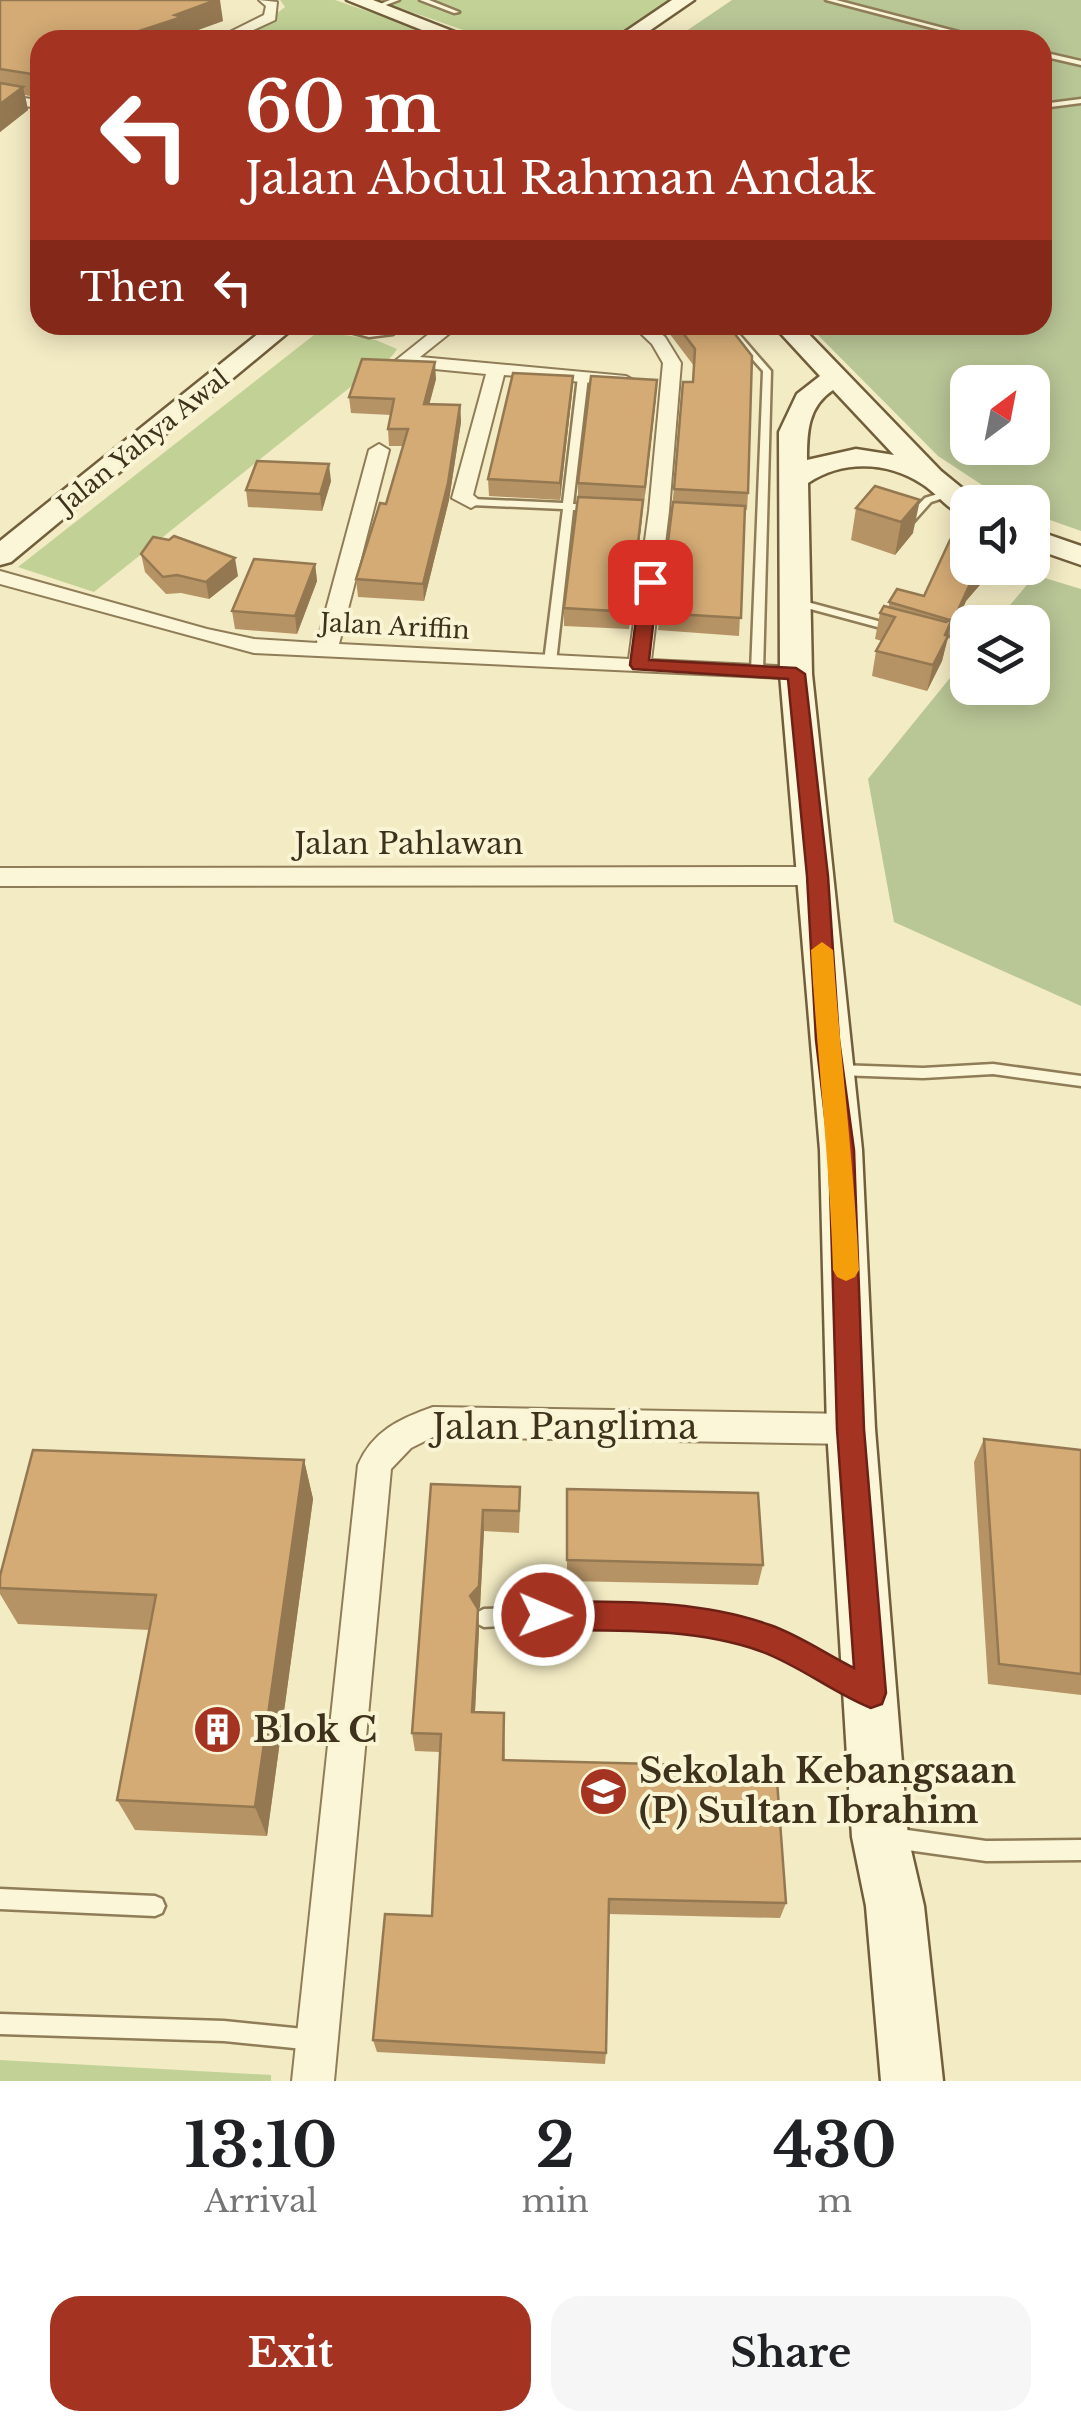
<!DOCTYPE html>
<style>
body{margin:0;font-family:"Libre Baskerville",serif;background:#f6f6f6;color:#202124;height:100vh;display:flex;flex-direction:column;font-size:38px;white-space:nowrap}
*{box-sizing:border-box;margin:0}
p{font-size:32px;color:#757577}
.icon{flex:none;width:55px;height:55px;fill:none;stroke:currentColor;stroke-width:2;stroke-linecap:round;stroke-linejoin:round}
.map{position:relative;height:2081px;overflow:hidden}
.side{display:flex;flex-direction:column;background:#fff;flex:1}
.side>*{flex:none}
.top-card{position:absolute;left:30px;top:30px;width:1022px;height:305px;border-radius:30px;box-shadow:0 5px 25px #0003;background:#a53321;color:#fff;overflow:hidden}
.needle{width:65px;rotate:32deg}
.tools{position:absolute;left:950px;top:365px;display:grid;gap:20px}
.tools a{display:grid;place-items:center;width:100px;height:100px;border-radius:20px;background:#fff;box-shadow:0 5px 25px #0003;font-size:50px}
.pin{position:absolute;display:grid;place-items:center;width:85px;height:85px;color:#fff;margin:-42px;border-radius:20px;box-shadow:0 5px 15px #0006}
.me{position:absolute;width:110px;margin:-55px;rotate:91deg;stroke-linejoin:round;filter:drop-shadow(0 0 8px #0008)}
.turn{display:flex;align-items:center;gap:35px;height:210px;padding:0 50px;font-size:45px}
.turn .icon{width:130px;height:130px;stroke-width:2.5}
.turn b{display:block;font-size:70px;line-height:85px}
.then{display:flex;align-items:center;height:95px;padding:0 50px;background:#0003;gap:20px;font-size:38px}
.eta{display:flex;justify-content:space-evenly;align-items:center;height:170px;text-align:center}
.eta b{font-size:60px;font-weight:800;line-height:70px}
.action{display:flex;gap:20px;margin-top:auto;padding:20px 50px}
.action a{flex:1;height:115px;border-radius:30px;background:#a53321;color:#fff;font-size:40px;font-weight:800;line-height:115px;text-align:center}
.action a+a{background:#f6f6f6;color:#202124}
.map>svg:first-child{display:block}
.green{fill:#c2d296}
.cemetery{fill:#b9c696;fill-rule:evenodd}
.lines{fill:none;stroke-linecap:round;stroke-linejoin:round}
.lane-casing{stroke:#8f7d58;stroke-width:5}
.street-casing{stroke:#8f7d58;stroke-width:4}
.secondary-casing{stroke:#715e3b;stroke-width:5}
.lane{fill:#fcf6d8;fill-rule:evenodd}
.street{fill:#fcf6d8;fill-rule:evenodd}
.secondary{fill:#fcf6d8;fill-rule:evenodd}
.wall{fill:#b69365}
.shaded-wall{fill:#947852}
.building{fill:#d4ab75;stroke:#947852;stroke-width:2.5}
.route{fill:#a53321;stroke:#6b2115;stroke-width:2.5}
.slow{fill:#f59e0b}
.labels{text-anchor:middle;stroke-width:8;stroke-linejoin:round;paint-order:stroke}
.far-street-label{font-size:25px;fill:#3e321d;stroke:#f9f4d4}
.street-label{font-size:30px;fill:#3e321d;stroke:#f9f4d4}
.near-street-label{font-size:35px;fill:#3e321d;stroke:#f9f4d4}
.near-poi-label{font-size:35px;font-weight:bold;fill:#3e321d;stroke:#f9f4d4;text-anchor:start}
</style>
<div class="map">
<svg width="1081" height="2081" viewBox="0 0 1081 2081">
<rect width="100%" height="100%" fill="#f3ebc3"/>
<g class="green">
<path d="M280,0h55l116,40h-222l34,-16 22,-17z"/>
<path d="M377,0h300l-64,40h-121z"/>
<path d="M319,331l57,9 21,9c-11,19 -31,19 -44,36l-259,207 -76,-25z"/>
<path d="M0,2060l271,15v6h-271z"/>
</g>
<g class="cemetery">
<path d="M732,0h349v531l-48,-17 -1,-12h-24l-70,-46 -130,-131h234v-285h-369zM968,382h64v66h-64z"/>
<path d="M1035,575l46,14v417l-187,-84 -26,-143 99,-122 1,31h64v-66h-36z"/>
</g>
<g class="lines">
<defs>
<g id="lane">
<path d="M390,0h9l-21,8 -5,-1z"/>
<path d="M420,0h9l30,12 -5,1z"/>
<path d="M826,0h10l153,40h-11z"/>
<path d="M1042,52l39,9v4l-39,-9z"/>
<path d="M1081,99v4l-39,5v-4z"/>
<path d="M324,325c22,0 41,7 63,5l3,-5h8l-5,9 -24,3z"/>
<path d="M722,325h9l40,46 -8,301 -6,3 -6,-3 12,-301z"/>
<path d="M583,374l5,3 -15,127 22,1 5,3 -5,3 -22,-1 -17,152 -6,3 -6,-3 19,-153 -92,-4 -5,-3 5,-3 92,4 15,-126z"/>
<path d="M950,490l5,3 -2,2 -22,7 -17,19 -9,-2 20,-21z"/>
<path d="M796,599l104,28 1,2 -5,3 -104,-28 -1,-2z"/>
<path d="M993,1064l88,12v10l-88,-12 -70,4 -85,-3 -5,-1 -2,-4 2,-4 5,-1 85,3z"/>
<path d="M629,1605c50,3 99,8 146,28 31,14 60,33 90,48l3,6 -3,6 -6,3c-40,-17 -75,-43 -116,-57 -80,-27 -177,-16 -259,-12l-6,-3 -3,-6 3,-6 6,-3z"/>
<path d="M893,1828l93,13 95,-1v20l-95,1 -93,-13 -7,-3 -3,-7 3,-7z"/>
<path d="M0,1889l155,7 7,3 3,7 -3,7 -7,3 -155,-7z"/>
<path d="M0,2014l224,7 90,9 7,3 3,7 -3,7 -7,3 -90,-9 -224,-7z"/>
</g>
<g id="street">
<path d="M259,0l18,2 -2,18 -43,20h-18l50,-25 2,-9z"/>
<path d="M0,95l40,5v8l-40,-5z"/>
<path d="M440,325h20l-40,32 206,19 9,5 -9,5 -122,-11 -31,120 8,7 -10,6 -19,-10 34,-124 -82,-8 -9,-5z"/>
<path d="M632,325h19l14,12 16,26 -12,148 -18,149 145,7 8,2 3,5 -3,5 -550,-26 -254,-69v-13l207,58 47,10 63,4 52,-193 10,-6 10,6 -50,194 290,15 20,-148 14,-148 -11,-19z"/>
<path d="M817,867l13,9 -13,9 -817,1v-18z"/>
<path d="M433,1407l418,7 12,4 5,11 -5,11 -12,4 -418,-7 -22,11 -20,21 -57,612h-42l66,-616c15,-34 41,-46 75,-58z"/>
</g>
<g id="secondary">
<path d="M347,0h26l102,40h-28z"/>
<path d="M672,0h22l-58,40h-23z"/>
<path d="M269,325h28l-286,237 -11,3v-24z"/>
<path d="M773,325h27l141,146 38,31h-11v15c-19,-5 -30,-23 -46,-33 -35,-23 -80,-24 -114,-1l4,191 50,476 13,279 33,408 16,69 19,175h-62l-15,-175 -14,-69 -25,-408 -7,-279 -40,-476 -1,-242 18,-38 23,-18zM833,390l61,65 -38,-6 -49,11c0,-29 1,-53 26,-70z"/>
<path d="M1032,529l49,17v19l-49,-17z"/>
</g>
</defs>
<use href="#lane" class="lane-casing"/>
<use href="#street" class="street-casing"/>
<use href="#secondary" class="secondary-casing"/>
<use href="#lane" class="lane"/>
<use href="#street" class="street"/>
<use href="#secondary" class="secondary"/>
</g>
<g class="wall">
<path d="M0,0l223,21 -39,14 1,4 -145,1v58l-15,-3 3,15 -28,22z"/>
<path d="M663,325h65l20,168 -1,17h-2l-6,126 -81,-6 16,-141 19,-107 1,-16z"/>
<path d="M573,376l-1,17 -12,107 -71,-4 -1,-17z"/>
<path d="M436,379l-7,25 31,1 1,17 -12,78 -25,101 -66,-4 -2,-18 30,-75 17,-58h-14l-1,-17 3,-14 -40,-2 -2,-16z"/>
<path d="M656,397l-27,232 -65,-3v-18l14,-108v-17z"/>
<path d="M331,481l-9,30 -74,-4 -2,-17z"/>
<path d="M875,486l38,47 -18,22 -44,-15 5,-32z"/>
<path d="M141,554l97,22 -29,23 -28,-6 -15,1 -21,-22z"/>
<path d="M315,564l2,17 -20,53 -62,-5 -3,-18z"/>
<path d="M991,572l-25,29 -17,38 -1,-1 -6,23 -15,30 -55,-15 4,-25 6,-10 -7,-2 5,-26 9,-6v-5l35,-6z"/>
<path d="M984,1439l97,11v245l-93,-11 -14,-222z"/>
<path d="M304,1460l9,39 -46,337 -132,-6 -18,-30 33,-170 -132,-6 -18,-30v-18z"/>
<path d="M431,1484l89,24 -1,25 -35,-2 -4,76 -2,3 1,19 -4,83 29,1 1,47 281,143 -6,15 -172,-4 -2,139 -1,11 -228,-12 -4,-12 59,-124 8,-164 -25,-1 -3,-18z"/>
<path d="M567,1489l196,76 -5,20 -191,-4z"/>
</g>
<g class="shaded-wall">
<path d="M216,0h4l3,21 -39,14 1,4 -73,1z"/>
<path d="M23,87l5,23 -28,22v-28z"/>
<path d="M435,362l1,17 -11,42 -1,-17z"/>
<path d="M573,376l-1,17 -12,107v-17z"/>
<path d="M657,380l-1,17 -12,107 1,-17z"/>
<path d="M460,405l1,17 -12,78 -25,101 -1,-17z"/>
<path d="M329,464l2,17 -9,30 -2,-17z"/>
<path d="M643,500l-1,18 -13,111 1,-17z"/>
<path d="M920,500l-7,33 -18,22 6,-33z"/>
<path d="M235,558l3,18 -29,23 -3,-17z"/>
<path d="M315,564l2,17 -20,53 -2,-18z"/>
<path d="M984,568h9l-2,4 -25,29 -17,38 4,-18 17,-37z"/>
<path d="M952,619l-10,42 -15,30 6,-26z"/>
<path d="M304,1460l9,39 -46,337 -12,-29z"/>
<path d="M483,1510l1,21 -4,76 -2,3 1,19 -5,102 -4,-135z"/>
</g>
<g class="building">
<path d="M0,0h216l-41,15 7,2 -70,23h-72v34l-2,1 -38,-6z"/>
<path d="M0,83l23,4 -23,17z"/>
<path d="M677,325h51l24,31 -4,137 -74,-4 9,-107h10l2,-33z"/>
<path d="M362,359l73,3 -11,42 36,1 -12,78 -25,101 -67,-5 24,-76 6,1 22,-75h-20l6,-30 -45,-2z"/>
<path d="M513,373l60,3 -13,107 -72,-4z"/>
<path d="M591,376l66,4 -12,107 -67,-4z"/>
<path d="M257,461l72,3 -9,30 -74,-4z"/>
<path d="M875,486l45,14 -19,22 -45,-14z"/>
<path d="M578,497l65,3 -13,112 -66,-4z"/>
<path d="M673,502l72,4 -4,112 -82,-5z"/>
<path d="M174,536l61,22 -29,24 -29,-7 -14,2 -22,-23 12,-17 16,3z"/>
<path d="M950,540l18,6v22h16l-14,16 -17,37 -64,-19 8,-13 27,7z"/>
<path d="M254,559l61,5 -20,52 -63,-5z"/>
<path d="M884,606l62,16 6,-3 -7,16 3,1 -15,29 -57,-14 19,-34 -15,-4z"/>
<path d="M984,1439l97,11v224l-82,-10z"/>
<path d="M33,1450l271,10 -49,347 -138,-7 39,-205 -156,-7v-12z"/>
<path d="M431,1484l89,3 -1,24 -36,-1 -4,76 -9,10 8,13 -6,103 32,1 -1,47 273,7 10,136 -177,-4 -3,154 -233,-13 12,-126 47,2 9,-182 -29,-1z"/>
<path d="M567,1489l191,4 5,72 -196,-5z"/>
</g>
<path class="route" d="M650,577l8,5 -9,78 147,8 9,6 23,202 11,164 15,110 10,279 22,264 -4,11 -11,4c-38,-15 -72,-43 -111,-57 -68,-24 -144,-20 -216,-21l-10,-5 -5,-10 5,-10 10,-4c76,1 154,-2 226,24 29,10 56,29 84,43l-17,-239 -8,-279 -13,-110 -9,-164 -19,-197 -155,-10 -3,-4 11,-83z"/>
<path class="slow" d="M822,942l11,8c7,107 21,213 26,320l-4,7 -9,4 -9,-4 -4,-7c-3,-107 -16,-213 -22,-320z"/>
<defs>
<symbol id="building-disc" viewBox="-11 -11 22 22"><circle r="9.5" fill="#a53321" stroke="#f9f4d4"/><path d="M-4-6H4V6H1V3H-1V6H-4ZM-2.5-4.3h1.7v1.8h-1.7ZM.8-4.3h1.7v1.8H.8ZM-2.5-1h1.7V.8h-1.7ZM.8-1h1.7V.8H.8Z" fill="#fff"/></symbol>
<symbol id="school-disc" viewBox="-11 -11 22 22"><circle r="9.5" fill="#a53321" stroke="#f9f4d4"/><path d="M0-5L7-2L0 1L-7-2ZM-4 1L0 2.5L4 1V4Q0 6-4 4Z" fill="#fff"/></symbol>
</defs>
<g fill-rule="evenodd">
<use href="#building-disc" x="190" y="1702" width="55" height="55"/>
<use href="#school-disc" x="576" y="1764" width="55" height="55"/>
</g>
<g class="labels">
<g class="far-street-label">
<text transform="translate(143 441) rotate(-39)" y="9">Jalan Yahya Awal</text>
<text transform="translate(395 626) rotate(3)" y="9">Jalan Ariffin</text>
</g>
<g class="street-label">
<text x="409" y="854">Jalan Pahlawan</text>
</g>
<g class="near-street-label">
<text x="565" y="1439">Jalan Panglima</text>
</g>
<g class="near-poi-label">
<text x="253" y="1742">Blok C</text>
<text x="639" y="1783">Sekolah Kebangsaan<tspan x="639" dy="40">(P) Sultan Ibrahim</tspan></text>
</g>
</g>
</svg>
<div class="tools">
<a><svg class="needle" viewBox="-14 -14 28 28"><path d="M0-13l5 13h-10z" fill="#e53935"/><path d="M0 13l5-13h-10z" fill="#757577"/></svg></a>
<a><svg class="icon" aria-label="sound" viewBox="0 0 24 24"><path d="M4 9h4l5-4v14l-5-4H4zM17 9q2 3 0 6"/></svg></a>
<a><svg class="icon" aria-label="layers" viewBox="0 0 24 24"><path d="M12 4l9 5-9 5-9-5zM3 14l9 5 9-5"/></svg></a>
</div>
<div class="pin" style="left:650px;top:582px;background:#d93025"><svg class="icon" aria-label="arrive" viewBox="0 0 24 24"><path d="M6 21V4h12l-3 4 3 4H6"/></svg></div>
<svg class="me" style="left:544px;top:1615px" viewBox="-20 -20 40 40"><circle r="17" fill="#a53321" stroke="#fff" stroke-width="3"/><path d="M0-11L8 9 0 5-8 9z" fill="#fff"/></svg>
<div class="top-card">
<div class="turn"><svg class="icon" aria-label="left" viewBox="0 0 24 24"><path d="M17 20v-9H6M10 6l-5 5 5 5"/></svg><div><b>60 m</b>Jalan Abdul Rahman Andak</div></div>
<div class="then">Then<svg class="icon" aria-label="left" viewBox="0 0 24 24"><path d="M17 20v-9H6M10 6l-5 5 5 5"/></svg></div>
</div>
</div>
<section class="side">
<div class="eta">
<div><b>13:10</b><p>Arrival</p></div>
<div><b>2</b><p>min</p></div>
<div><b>430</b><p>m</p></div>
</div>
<div class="action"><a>Exit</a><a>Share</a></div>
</section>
